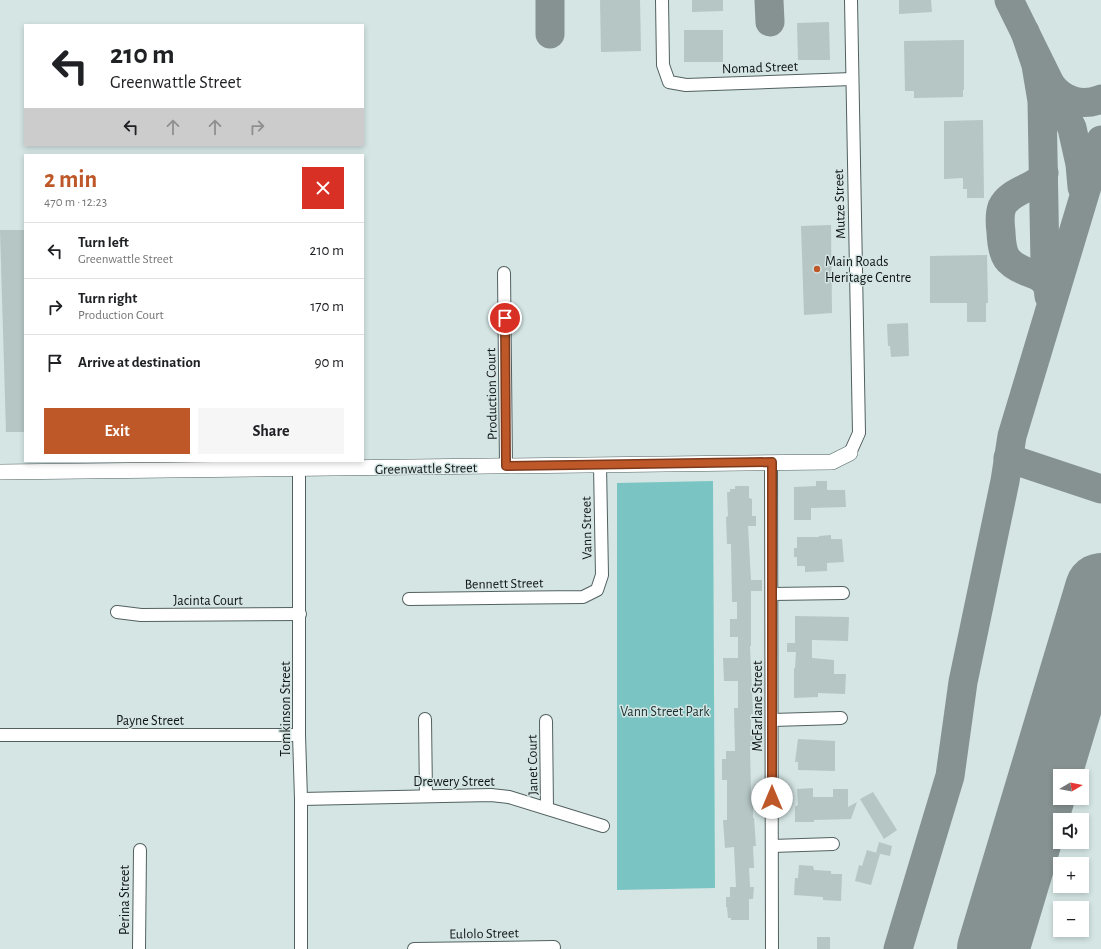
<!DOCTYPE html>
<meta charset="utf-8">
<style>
body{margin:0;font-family:"Alegreya Sans",sans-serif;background:#f6f6f6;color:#202124;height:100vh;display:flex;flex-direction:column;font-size:15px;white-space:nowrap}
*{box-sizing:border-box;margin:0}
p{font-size:13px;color:#757577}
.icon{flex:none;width:22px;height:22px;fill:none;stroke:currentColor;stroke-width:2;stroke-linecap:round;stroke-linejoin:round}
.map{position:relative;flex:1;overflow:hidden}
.details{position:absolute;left:24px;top:154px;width:340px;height:308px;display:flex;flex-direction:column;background:#fff;border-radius:0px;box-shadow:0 2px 6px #0003}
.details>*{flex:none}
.top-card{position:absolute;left:24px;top:24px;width:340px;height:122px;border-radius:0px;box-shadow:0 2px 6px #0003;background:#fff;color:#202124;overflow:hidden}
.needle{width:26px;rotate:80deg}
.tools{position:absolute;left:1053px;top:769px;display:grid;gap:8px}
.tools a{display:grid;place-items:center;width:36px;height:36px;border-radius:0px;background:#fff;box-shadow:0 2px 6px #0003;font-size:20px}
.pin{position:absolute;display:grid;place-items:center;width:34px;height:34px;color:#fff;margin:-17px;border:2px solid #fff;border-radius:50%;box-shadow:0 1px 4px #0007}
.me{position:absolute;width:44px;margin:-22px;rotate:0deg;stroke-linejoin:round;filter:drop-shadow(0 0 3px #0008)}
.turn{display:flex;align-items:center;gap:14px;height:84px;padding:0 20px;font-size:18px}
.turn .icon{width:52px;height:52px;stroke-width:2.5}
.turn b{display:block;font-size:28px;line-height:34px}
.lanes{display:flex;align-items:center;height:38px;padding:0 20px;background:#0003;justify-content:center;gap:20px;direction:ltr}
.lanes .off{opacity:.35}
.round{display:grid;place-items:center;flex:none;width:42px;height:42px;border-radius:0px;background:#f6f6f6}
.headline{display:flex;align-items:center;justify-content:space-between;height:68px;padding:0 20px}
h1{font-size:24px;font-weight:600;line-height:30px;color:#be5829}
.primary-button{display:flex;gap:8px;margin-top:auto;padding:8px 20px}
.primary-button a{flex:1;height:46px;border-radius:0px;background:#be5829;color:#fff;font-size:16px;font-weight:600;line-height:46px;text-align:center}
.primary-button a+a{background:#f6f6f6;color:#202124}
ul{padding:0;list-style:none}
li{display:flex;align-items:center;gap:12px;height:56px;padding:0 20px;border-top:1px solid #e0e0e0}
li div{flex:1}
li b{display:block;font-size:15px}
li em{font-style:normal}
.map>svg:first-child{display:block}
.green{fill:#7ac5c3}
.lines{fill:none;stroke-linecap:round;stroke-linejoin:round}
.taxiway{stroke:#869292;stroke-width:29}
.runway{stroke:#869292;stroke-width:72}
.building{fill:#b5c6c5}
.minor-casing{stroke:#526160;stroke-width:14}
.tertiary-casing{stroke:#526160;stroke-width:16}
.minor{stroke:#fff;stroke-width:12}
.tertiary{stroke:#fff;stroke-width:15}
.route-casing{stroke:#7c391b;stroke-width:10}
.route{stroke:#be5829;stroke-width:7}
.poi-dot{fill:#be5829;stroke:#d4e5e4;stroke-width:1.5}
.labels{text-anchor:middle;stroke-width:3;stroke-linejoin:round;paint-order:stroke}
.street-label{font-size:14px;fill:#0f1414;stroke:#d4e5e4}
.poi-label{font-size:14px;fill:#0f1414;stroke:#d4e5e4;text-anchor:start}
.park-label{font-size:14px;fill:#172f2e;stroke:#d4e5e4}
</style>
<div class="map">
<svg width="1101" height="949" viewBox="0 0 1101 949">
<rect width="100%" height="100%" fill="#d4e5e4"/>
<path class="green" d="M713,481l2,407 -98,2v-407z"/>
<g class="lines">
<g class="taxiway">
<path d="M550,0v34"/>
<path d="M769,0l1,22"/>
<path d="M1009,0l63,128 8,36 2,23"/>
<path d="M1025,32l11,33 6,36 3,162 4,33"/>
<path d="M1051,85c12,16 31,22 50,14"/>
<path d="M1044,173c-5,15 -34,16 -42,34 -3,8 -2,17 -1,25 1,25 5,32 29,41 8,3 13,5 17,12"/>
<path d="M1008,458l93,31"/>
<path d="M1094,612l7,-24"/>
<path d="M898,949l52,-173 13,-94 42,-201 7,-45 89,-296"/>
<path d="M992,949l18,-56"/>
</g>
<path class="runway" d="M993,949l108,-360"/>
</g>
<g class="building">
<path d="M600,0h40l1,51 -40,1z"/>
<path d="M692,0h31v11l-31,1z"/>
<path d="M899,0h32l1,12 -33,2z"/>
<path d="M829,22l1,38h-32l-1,-37z"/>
<rect x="684" y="30" width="39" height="32"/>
<path d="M964,40v50h-1v7l-49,1v-7h-9l-1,-50z"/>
<path d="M983,120l1,78h-17v-9h-4v-11l-19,1v-58z"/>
<path d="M831,225l1,88 -28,2 -3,-89z"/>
<path d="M0,230h25v202h-19z"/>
<path d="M987,255l1,48h-2v19h-19v-19h-37v-47z"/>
<path d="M908,323l1,33 -18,1 -1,-11h-2l-1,-22z"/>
<path d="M816,481h11v9h18l1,17 -35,1v12h-17v-33l22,-1z"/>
<path d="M735,486h14v12l3,1v17h4v10h-8l3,54h11v11h-11v55h-1l3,68h-2v19h4v13h-5l1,47h2v25h1l2,28h-3l1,22h-5l1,19h4l-1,12h-4v21h-18v-2h-3l-1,-11h-1v-10h4v-10h6l-2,-40 -9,1 -2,-28h4v-40h-5v-21h4v-8h9l-1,-43h4v-27h-14l-1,-23h15v-21h-8v-18h7v-17h-5l-1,-58h-4l-1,-27 2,-1 -1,-24h3v-3h5z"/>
<path d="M831,535v4h11l2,23 -17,1v8l-22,1v-6h-8v-9h-3v-9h3v-11h22v-1z"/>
<path d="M795,616l54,1 -1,24 -36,-1v18l22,2v14h12l-1,20 -27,-1v4l-24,1v-30h1l1,-16h-9v-9h8z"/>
<path d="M798,739l37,2v30l-37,-1v-8h-3z"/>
<path d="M813,788v9h20v-8h15v18l9,-5 -6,17 -37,1v2h-19v-15l3,-2 -1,-16z"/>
<path d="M873,792l24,38 -13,9 -24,-40z"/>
<path d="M879,842l13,4 -2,10 -14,-3z"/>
<path d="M867,850l13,4 -9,31 -16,-4 4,-16 3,1z"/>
<path d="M799,865l14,1 1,4 17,1v3h11l-1,27 -18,-1v-3l-29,-2 1,-17h3z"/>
<rect x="817" y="937" width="13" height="12"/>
</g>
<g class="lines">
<defs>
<g id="minor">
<path d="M662,0l1,65 6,17 17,3 166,-6"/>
<path d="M504,273l2,193"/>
<path d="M850,453l9,-20 -8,-433"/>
<path d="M771,462l1,487"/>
<path d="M299,470v265l2,64v150"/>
<path d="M772,594l71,-1"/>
<path d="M409,599l174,-2 14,-7 5,-15 -2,-110"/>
<path d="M117,612l24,3 159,-1"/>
<path d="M425,719l1,77"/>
<path d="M772,720l69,-2"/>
<path d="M546,721l1,87"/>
<path d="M0,735h299"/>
<path d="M301,799l190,-4 18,2 94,29"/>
<path d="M772,846l61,-2"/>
<path d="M139,949l1,-99"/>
<path d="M414,949l140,-2"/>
</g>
<path id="tertiary" d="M0,472l832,-10 18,-9"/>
</defs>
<use href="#minor" class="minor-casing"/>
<use href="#tertiary" class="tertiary-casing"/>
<use href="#minor" class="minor"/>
<use href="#tertiary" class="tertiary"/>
</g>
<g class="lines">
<defs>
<path id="route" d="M505,318l1,148 266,-4v336"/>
</defs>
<use href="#route" class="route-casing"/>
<use href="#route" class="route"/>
</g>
<circle class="poi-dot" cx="817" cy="269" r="4"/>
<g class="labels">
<g class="street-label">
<text transform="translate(760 67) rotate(-2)" y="5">Nomad Street</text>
<text transform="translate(839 204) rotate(-92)" y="5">Mutze Street</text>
<text transform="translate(491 394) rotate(-91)" y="5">Production Court</text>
<text transform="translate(426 468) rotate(-1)" y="5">Greenwattle Street</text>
<text transform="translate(586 528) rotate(-91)" y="5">Vann Street</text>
<text transform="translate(504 583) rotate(-1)" y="5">Bennett Street</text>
<text x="208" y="605">Jacinta Court</text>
<text transform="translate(757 706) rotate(-90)" y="5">McFarlane Street</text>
<text transform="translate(285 709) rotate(-90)" y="5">Tomkinson Street</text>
<text x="150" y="725">Payne Street</text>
<text transform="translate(532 765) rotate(-91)" y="5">Janet Court</text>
<text x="454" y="786">Drewery Street</text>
<text transform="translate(124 900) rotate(-90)" y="5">Perina Street</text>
<text transform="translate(484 933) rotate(-1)" y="5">Eulolo Street</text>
</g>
<g class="poi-label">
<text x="825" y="266">Main Roads<tspan x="825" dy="16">Heritage Centre</tspan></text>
</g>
<g class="park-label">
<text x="665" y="716">Vann Street Park</text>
</g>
</g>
</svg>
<div class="tools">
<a><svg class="needle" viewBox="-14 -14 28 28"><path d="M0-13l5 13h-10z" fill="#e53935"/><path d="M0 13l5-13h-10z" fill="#757577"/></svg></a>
<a><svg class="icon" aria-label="sound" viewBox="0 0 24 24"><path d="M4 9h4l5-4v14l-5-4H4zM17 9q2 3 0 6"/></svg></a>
<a>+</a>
<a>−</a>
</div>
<div class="pin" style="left:505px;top:318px;background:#d93025"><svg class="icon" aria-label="arrive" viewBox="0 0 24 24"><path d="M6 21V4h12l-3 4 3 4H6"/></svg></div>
<svg class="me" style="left:772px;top:798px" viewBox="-20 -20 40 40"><circle r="19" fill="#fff"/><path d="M0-13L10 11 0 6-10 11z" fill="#be5829"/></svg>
<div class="top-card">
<div class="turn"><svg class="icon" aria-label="left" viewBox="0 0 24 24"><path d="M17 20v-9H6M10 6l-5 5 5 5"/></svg><div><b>210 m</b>Greenwattle Street</div></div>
<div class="lanes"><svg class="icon" aria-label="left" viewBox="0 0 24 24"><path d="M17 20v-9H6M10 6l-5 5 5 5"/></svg><svg class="icon off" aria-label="ahead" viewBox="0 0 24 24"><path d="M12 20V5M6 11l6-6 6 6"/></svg><svg class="icon off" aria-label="ahead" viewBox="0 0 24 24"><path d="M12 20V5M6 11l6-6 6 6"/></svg><svg class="icon off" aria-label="right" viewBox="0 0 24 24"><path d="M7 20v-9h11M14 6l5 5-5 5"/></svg></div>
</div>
<section class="details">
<div class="headline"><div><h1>2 min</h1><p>470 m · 12:23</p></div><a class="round" style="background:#d93025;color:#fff"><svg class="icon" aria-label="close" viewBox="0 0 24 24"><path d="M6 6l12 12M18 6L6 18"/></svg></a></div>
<ul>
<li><svg class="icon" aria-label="left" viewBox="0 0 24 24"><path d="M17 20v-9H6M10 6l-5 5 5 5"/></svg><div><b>Turn left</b><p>Greenwattle Street</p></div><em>210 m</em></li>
<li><svg class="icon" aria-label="right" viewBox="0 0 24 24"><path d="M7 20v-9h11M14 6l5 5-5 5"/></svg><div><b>Turn right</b><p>Production Court</p></div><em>170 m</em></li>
<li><svg class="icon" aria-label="arrive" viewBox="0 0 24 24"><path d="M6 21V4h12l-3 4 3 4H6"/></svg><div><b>Arrive at destination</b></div><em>90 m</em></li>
</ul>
<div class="primary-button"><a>Exit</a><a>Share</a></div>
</section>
</div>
